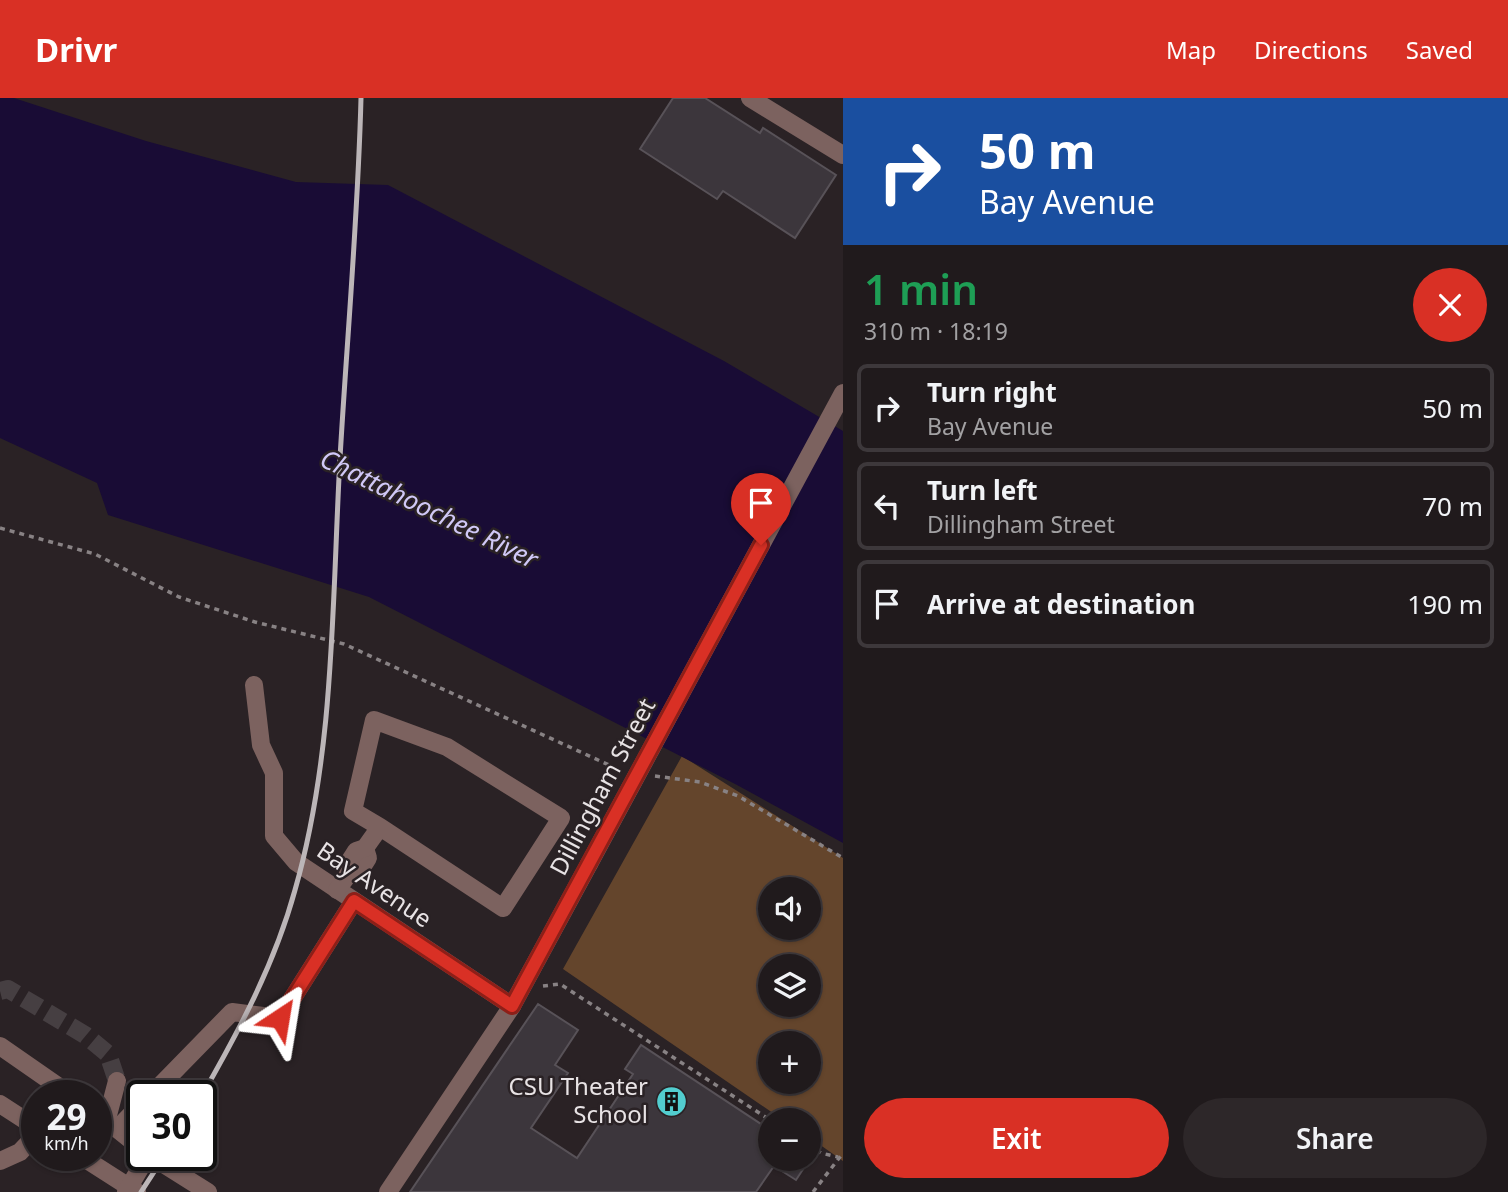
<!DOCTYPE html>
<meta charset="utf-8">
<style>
body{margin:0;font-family:"Noto Sans",sans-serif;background:#2d2729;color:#f1f3f6;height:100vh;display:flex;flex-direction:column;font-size:26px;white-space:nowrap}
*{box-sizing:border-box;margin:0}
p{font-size:23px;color:#a2a1a3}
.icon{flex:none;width:38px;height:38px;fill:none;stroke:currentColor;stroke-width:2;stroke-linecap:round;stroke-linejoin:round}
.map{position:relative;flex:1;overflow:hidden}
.side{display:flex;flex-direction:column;background:#201a1c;width:665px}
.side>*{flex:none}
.top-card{background:#1a4fa0;color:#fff;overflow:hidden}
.fabs{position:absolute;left:758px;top:779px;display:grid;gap:14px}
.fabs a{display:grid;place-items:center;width:63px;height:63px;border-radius:50%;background:#201a1c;box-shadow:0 2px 5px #0004,0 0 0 2px #3d383b;font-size:35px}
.speed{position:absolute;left:21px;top:982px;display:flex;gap:14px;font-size:35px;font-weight:700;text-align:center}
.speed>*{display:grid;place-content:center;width:91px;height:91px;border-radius:50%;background:#201a1c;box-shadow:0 2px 5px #0004,0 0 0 2px #3d383b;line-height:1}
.speed small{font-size:18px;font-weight:400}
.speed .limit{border:4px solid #111;border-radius:10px;background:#fff;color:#111}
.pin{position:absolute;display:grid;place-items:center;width:60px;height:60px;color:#fff;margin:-72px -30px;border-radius:50% 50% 50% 0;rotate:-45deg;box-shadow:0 0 7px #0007}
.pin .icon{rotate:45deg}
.me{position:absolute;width:77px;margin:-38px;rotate:33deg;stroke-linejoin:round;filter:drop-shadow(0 0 5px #0008)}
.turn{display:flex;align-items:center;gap:24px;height:147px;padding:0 21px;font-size:32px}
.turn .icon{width:91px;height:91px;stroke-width:2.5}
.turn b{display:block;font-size:49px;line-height:60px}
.round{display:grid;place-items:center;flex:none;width:74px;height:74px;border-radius:37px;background:#2d2729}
.headline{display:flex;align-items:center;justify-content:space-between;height:119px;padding:0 21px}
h1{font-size:42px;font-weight:600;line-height:52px;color:#1e9e55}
.primary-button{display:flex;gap:14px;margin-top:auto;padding:14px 21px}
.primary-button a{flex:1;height:80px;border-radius:42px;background:#d93025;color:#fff;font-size:28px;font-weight:600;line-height:80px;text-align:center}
.primary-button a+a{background:#2d2729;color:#f1f3f6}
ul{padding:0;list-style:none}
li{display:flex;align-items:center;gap:21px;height:88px;margin:0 14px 10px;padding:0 7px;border:4px solid #3d383b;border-radius:10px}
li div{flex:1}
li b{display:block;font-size:26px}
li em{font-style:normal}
header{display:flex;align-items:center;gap:42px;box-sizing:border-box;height:98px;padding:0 35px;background:#d93025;color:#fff}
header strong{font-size:33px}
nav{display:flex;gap:38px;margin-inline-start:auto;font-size:24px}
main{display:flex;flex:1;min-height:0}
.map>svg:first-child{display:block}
.green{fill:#64452c;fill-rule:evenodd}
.water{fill:#190c35}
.building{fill:#3c363c;stroke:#585258;stroke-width:2}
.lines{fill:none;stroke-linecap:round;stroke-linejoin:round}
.minor-tunnel{stroke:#463f42;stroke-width:18;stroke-dasharray:18 9;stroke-linecap:butt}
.path{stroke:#888284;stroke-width:3.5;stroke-dasharray:5 5;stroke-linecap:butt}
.minor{stroke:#7c625f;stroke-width:18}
.rail{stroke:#bcb6b8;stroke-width:5}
.minor-bridge{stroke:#7c625f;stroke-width:18}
.route-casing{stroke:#8d1f18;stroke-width:18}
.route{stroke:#d93025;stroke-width:12}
.labels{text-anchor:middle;stroke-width:5;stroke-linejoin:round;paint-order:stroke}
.street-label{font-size:24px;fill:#e8e3e5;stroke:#2a2225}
.poi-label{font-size:24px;fill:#e8e3e5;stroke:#2a2225;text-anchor:end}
.water-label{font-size:26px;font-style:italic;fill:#d0c8f6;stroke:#2a2225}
</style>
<header>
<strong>Drivr</strong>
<nav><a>Map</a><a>Directions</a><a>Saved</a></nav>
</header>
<main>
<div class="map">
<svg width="843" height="1094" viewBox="0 0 843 1094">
<rect width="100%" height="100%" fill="#2a2225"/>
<path class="green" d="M682,658l161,102v303l-34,-24 -1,-17h-25l-220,-151zM770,791h38v39h-38zM770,868h38v38h-38zM770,945h38v39h-38z"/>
<path class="water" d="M0,0h14l132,43 150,41 92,3 336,176 119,70v412l-106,-58 -368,-188 -261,-82 -11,-32 -97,-45z"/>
<g class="building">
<path d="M673,0h32l55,35 3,-5 73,47 -41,63 -72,-47 -6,8 -77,-50z"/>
<path d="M538,906l40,26 -23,35 13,8 -37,55 46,30 56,-84 -8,-5 16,-24 129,85v28l41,-1 -15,23 -22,-14 -18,26h-346z"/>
</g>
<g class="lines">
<path class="minor-tunnel" d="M0,893l8,-2 77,46 23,19 9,27"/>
<g class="path">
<path d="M0,430l95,26 84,43 76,25 89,22 276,126"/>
<path d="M655,678l45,6 38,14 105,62"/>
<path d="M543,888l17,-2 210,136"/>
<path d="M808,1047l13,8 17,4"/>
<path d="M813,1094l30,-39"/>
</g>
<g class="minor">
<path d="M750,0l93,57"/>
<path d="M254,587l7,60 13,28v63l22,26 216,144"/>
<path d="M348,777l13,-6 7,-11 -3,-10"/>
<path d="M337,792l11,-15 1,-13 7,-11 9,-3 15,-21 123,81 58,-90 -114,-71 -73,-27 -21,91 27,16"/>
<path d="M0,948l72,50"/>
<path d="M150,998l82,-84 48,6 74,-117"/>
<path d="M0,1006l37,24"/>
<path d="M96,1014l46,37"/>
<path d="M107,1021l10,-38"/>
<path d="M119,1029l23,-24"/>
<path d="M79,1057l58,37"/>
<path d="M149,1057l59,37"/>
<path d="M0,1063l20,-9 17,-18"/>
<path d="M126,1094l22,-37"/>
<path d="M388,1094l124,-186 77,-142"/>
</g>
<g class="rail">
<path d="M201,999c38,-66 74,-134 94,-207 40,-139 37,-289 45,-432 7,-120 18,-240 21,-360"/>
<path d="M141,1094l24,-37"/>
</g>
<path class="minor-bridge" d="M589,766l254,-471"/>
</g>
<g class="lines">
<defs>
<path id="route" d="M280,920l74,-117 158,105 249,-461"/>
</defs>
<use href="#route" class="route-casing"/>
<use href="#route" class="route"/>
</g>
<defs>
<symbol id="building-disc" viewBox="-11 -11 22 22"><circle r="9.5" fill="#52cdcf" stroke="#2a2225"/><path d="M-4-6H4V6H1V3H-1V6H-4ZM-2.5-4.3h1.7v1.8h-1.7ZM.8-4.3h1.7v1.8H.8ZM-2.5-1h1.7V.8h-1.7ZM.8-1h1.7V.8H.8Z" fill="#111"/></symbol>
</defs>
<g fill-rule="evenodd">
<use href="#building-disc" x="654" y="986" width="35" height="35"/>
</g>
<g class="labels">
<g class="street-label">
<text transform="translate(603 689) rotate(-62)" y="8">Dillingham Street</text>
<text transform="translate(374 787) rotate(34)" y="8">Bay Avenue</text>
</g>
<g class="poi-label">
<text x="648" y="997">CSU Theater<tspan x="648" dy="28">School</tspan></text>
</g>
<g class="water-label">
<text transform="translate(429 411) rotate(26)" y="9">Chattahoochee River</text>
</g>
</g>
</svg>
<div class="fabs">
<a><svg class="icon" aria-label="sound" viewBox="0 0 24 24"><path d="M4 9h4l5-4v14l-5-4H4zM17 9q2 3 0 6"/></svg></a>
<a><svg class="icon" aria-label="layers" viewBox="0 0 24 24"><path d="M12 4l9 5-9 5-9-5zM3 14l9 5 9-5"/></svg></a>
<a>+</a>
<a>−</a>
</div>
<div class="speed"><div>29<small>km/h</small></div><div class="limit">30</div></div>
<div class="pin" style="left:761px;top:447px;background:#d93025"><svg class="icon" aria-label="arrive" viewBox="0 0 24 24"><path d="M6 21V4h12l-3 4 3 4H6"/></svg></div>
<svg class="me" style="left:280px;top:920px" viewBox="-20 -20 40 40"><path d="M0-17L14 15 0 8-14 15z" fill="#d93025" stroke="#fff" stroke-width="4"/></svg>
</div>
<section class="side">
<div class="top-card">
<div class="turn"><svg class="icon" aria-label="right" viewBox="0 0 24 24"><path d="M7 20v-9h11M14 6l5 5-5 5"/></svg><div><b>50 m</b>Bay Avenue</div></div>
</div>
<div class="headline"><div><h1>1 min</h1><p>310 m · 18:19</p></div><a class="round" style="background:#d93025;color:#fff"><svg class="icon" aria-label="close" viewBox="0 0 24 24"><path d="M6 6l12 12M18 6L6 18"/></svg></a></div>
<ul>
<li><svg class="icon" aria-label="right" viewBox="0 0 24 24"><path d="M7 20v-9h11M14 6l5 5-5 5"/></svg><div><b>Turn right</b><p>Bay Avenue</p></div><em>50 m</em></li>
<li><svg class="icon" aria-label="left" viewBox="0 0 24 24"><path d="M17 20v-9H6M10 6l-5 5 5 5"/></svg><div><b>Turn left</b><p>Dillingham Street</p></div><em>70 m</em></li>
<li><svg class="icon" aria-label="arrive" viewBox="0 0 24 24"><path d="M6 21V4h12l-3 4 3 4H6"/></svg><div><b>Arrive at destination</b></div><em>190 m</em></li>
</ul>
<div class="primary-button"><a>Exit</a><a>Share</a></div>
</section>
</main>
